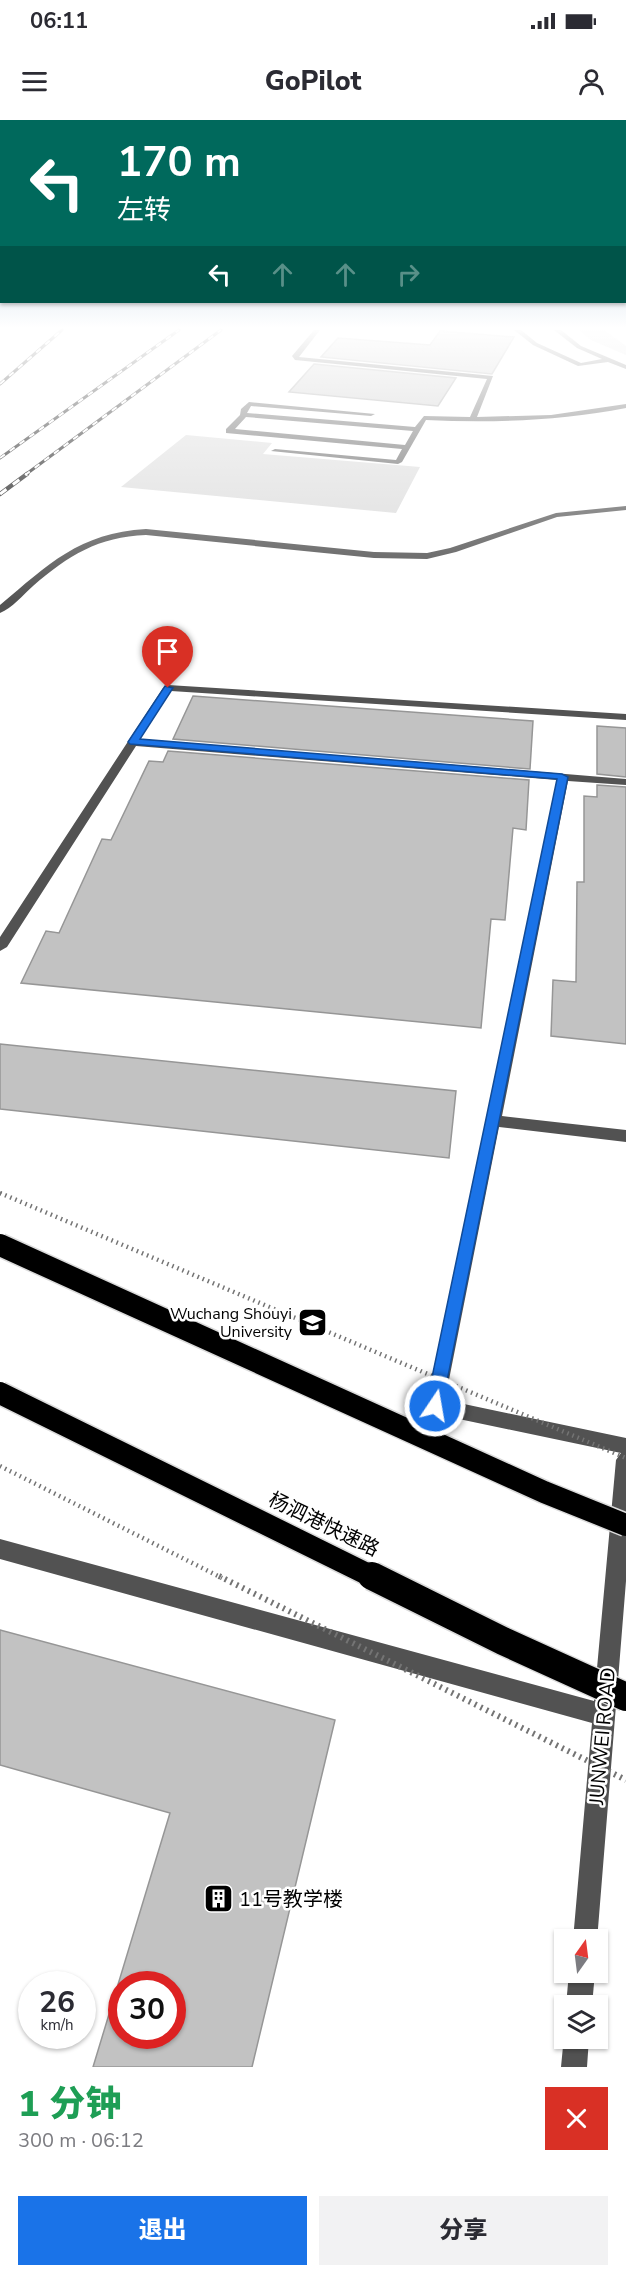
<!DOCTYPE html>
<html lang="zh">
<meta charset="utf-8">
<style>
body{margin:0;font-family:"Nunito Sans","Noto Sans SC",sans-serif;background:#f2f2f3;color:#2b2b33;height:100vh;display:flex;flex-direction:column;font-size:22px;white-space:nowrap}
*{box-sizing:border-box;margin:0}
p{font-size:20px;color:#7c7c81}
.icon{flex:none;width:33px;height:33px;fill:none;stroke:currentColor;stroke-width:2;stroke-linecap:round;stroke-linejoin:round}
.map{position:relative;height:1947px;overflow:hidden}
.side{display:flex;flex-direction:column;background:#fff;flex:1}
.side>*{flex:none}
.guide{position:absolute;left:0px;top:0px;width:627px;height:183px;box-shadow:0 2px 4px #0004;background:#00695c;color:#fff;overflow:hidden}
.needle{width:39px;rotate:14deg}
.fabs{position:absolute;left:554px;top:1809px;display:grid;gap:12px}
.fabs a{display:grid;place-items:center;width:54px;height:54px;border-radius:0px;background:#fff;box-shadow:0 2px 4px #0004;font-size:30px}
.speed{position:absolute;left:18px;top:1851px;display:flex;gap:12px;font-size:30px;font-weight:700;text-align:center}
.speed>*{display:grid;place-content:center;width:78px;height:78px;border-radius:50%;background:#fff;box-shadow:0 2px 4px #0004;line-height:1}
.speed small{font-size:15px;font-weight:400}
.speed .limit{border:9px solid #d22;background:#fff;color:#111}
.pin{position:absolute;display:grid;place-items:center;width:51px;height:51px;color:#fff;margin:-62px -26px;border-radius:50% 50% 50% 0;rotate:-45deg;box-shadow:0 0 6px #0007}
.pin .icon{rotate:45deg}
.me{position:absolute;width:66px;margin:-33px;rotate:12deg;stroke-linejoin:round;filter:drop-shadow(0 0 4px #0008)}
.turn{display:flex;align-items:center;gap:21px;height:126px;padding:0 18px;font-size:27px}
.turn .icon{width:78px;height:78px;stroke-width:2.5}
.turn b{display:block;font-size:42px;line-height:51px}
.lanes{display:flex;align-items:center;height:57px;padding:0 18px;background:#0003;justify-content:center;gap:30px;direction:ltr}
.lanes .off{opacity:.35}
.round{display:grid;place-items:center;flex:none;width:63px;height:63px;border-radius:0px;background:#f2f2f3}
.head{display:flex;align-items:center;justify-content:space-between;height:102px;padding:0 18px}
h1{font-size:36px;font-weight:800;line-height:45px;color:#1e9e55}
.primary-button{display:flex;gap:12px;margin-top:auto;padding:12px 18px}
.primary-button a{flex:1;height:69px;border-radius:0px;background:#1a73e8;color:#fff;font-size:24px;font-weight:800;line-height:69px;text-align:center}
.primary-button a+a{background:#f2f2f3;color:#2b2b33}
.status{display:flex;justify-content:space-between;align-items:center;height:42px;padding:0 30px;background:#fff;direction:ltr}
.status svg{height:16px;fill:currentColor}
header{display:flex;justify-content:space-between;align-items:center;height:78px;padding:0 18px;background:#fff;font-size:27px;font-weight:800}
.map>svg:first-child{display:block}
.green{fill:#d9d9d9}
.building{fill:#c2c2c2;stroke:#969696;stroke-width:1.5;fill-rule:evenodd}
.lines{fill:none;stroke-linecap:round;stroke-linejoin:round}
.minor{fill:#525252;fill-rule:evenodd}
.rail-far1-casing{stroke:#000;stroke-width:3}
.rail-casing{stroke:#000;stroke-width:4.5}
.rail-far1{stroke:#fff;stroke-width:2;stroke-dasharray:6;stroke-linecap:butt}
.rail{stroke:#fff;stroke-width:3;stroke-dasharray:8;stroke-linecap:butt}
.highway-bridge-far1-casing{stroke:#dbdbdb;stroke-width:25;stroke-linecap:butt}
.highway-bridge-casing{stroke:#dbdbdb;stroke-width:31;stroke-linecap:butt}
.path-bridge-far2{stroke:#747474;stroke-width:4;stroke-dasharray:1.5 3;stroke-linecap:butt}
.path-bridge-far1{stroke:#747474;stroke-width:4.5;stroke-dasharray:1.5 4;stroke-linecap:butt}
.path-bridge{stroke:#747474;stroke-width:6;stroke-dasharray:2 4.5;stroke-linecap:butt}
.highway-bridge-far1{stroke:#000;stroke-width:22}
.highway-bridge{stroke:#000;stroke-width:28}
.route{fill:#1a73e8;stroke:#114b97;stroke-width:1.5}
.labels{text-anchor:middle;stroke-width:5;stroke-linejoin:round;paint-order:stroke}
.poi-label{font-size:16px;fill:#000;stroke:#fff;text-anchor:end}
.near-street-label{font-size:20px;fill:#000;stroke:#fff}
.near-poi-label{font-size:20px;fill:#000;stroke:#fff;text-anchor:start}
</style>
<div class="status"><b>06:11</b><svg viewBox="0 0 49 12"><path d="M0 12V9h3v3zM5 12V6h3v6zM10 12V3h3v9zM15 12V0h3v12zM26 1h20v11H26zM47 4h2v5h-2z"/></svg></div>
<header><svg class="icon" aria-label="menu" viewBox="0 0 24 24"><path d="M4 6h16M4 12h16M4 18h16"/></svg>GoPilot<svg class="icon" aria-label="person" viewBox="0 0 24 24"><circle cx="12" cy="8" r="4"/><path d="M4 21q1-7 8-7t8 7"/></svg></header>
<div class="map">
<svg width="626" height="1947" viewBox="0 0 626 1947">
<rect width="100%" height="100%" fill="#fff"/>
<g class="green">
<path d="M579,210h25l22,16v9l-35,-15z"/>
<path d="M186,315l86,8 -9,11 157,13 -24,46 -275,-26z"/>
</g>
<g class="building">
<path d="M440,211l74,6 -22,37 -171,-17 17,-19 92,7z"/>
<path d="M314,244l142,14 -18,28 -149,-14z"/>
<path d="M193,576l340,25 -3,48 -357,-30z"/>
<path d="M597,606l29,2v49l-29,-3z"/>
<path d="M168,631l361,29 -3,50 -13,-2 -8,92 -14,-1 -10,109 -460,-45 25,-52 13,2 43,-94 9,1 38,-79 14,1z"/>
<path d="M597,665l29,2v257l-75,-8 2,-56 23,2 1,-100h7v-86l13,1z"/>
<path d="M0,924l456,47 -7,67 -449,-49z"/>
<path d="M0,1510l335,90 -83,347h-159l77,-254 -170,-48zM122,1864h50v52h-50z"/>
</g>
<g class="lines">
<g class="minor">
<path d="M314,210h6l-21,27 194,19 -16,41 74,-2 75,-11v4c-66,13 -133,15 -200,12l-24,42 -4,2 -127,-13 4,-2 121,11 6,-11 -176,-16v-4l14,-14 1,-6 8,-7 126,12 -4,2 -120,-10 -4,7 168,14 9,-11 46,1 17,-38 -192,-19 -3,-4zM246,297l167,14 -8,14 -170,-16z"/>
<path d="M514,210h7l16,13 44,20 21,-4 -25,-11 -23,-18h7l20,16 45,19v4l-18,-7 -30,4 -45,-21z"/>
<path d="M626,386v4l-69,7 -101,35 -29,7 -53,-1 -228,-23c-48,2 -77,20 -113,51 -10,9 -21,22 -33,27v-8c49,-41 79,-72 146,-76l228,23 53,1 23,-5 106,-35z"/>
<path d="M168,565l458,29v6l-455,-29 -31,48 486,40v6l-58,-4 -66,335 124,14v12l-127,-15 -54,273 181,38v143l-29,360 -24,-1 19,-217 -592,-164v-20l594,162 22,-241 5,-7 -186,-39 -7,-2 -2,-6 131,-626 -421,-34 -129,201 -7,4v-14l163,-249z"/>
<path d="M569,1852h26l-3,34h-26z"/>
<path d="M564,1916v2h25l-2,29h-26z"/>
</g>
<defs>
<g id="rail-far1">
<path d="M0,264l62,-54"/>
<path d="M0,338l179,-128"/>
<path d="M25,355l196,-145"/>
</g>
<path id="rail" d="M0,374l27,-20"/>
</defs>
<use href="#rail-far1" class="rail-far1-casing"/>
<use href="#rail" class="rail-casing"/>
<use href="#rail-far1" class="rail-far1"/>
<use href="#rail" class="rail"/>
<defs>
<g id="highway-bridge-far1">
<path d="M0,1125l544,247 82,33"/>
<path d="M0,1273l375,185"/>
</g>
<path id="highway-bridge" d="M372,1456l131,65 123,56"/>
</defs>
<use href="#highway-bridge-far1" class="highway-bridge-far1-casing"/>
<use href="#highway-bridge" class="highway-bridge-casing"/>
<path class="path-bridge-far2" d="M0,1073l4,2"/>
<g class="path-bridge-far1">
<path d="M0,1073l626,265"/>
<path d="M0,1346l222,112"/>
</g>
<path class="path-bridge" d="M219,1456l407,204"/>
<use href="#highway-bridge-far1" class="highway-bridge-far1"/>
<use href="#highway-bridge" class="highway-bridge"/>
</g>
<linearGradient id="sky" x2="0" y2="1"><stop stop-color="#8baccb"/><stop offset="0.43" stop-color="#fff"/><stop offset="1" stop-color="#fff" stop-opacity="0"/></linearGradient>
<rect width="626" height="483" fill="url(#sky)"/>
<path class="route" d="M165,566l8,2 -33,51 422,35 6,3 -127,634 -6,2 -6,-2 -3,-5 131,-627 -427,-35 -2,-2z"/>
<defs>
<symbol id="university-square" viewBox="-11 -11 22 22"><rect x="-9" y="-9" width="18" height="18" rx="4" fill="#000" stroke="#fff"/><path d="M0-5L7-2L0 1L-7-2ZM-4 1L0 2.5L4 1V4Q0 6-4 4Z" fill="#fff"/></symbol>
<symbol id="building-square" viewBox="-11 -11 22 22"><rect x="-9" y="-9" width="18" height="18" rx="4" fill="#000" stroke="#fff"/><path d="M-4-6H4V6H1V3H-1V6H-4ZM-2.5-4.3h1.7v1.8h-1.7ZM.8-4.3h1.7v1.8H.8ZM-2.5-1h1.7V.8h-1.7ZM.8-1h1.7V.8H.8Z" fill="#fff"/></symbol>
</defs>
<g fill-rule="evenodd">
<use href="#university-square" x="296" y="1186" width="33" height="33"/>
<use href="#building-square" x="202" y="1762" width="33" height="33"/>
</g>
<g class="labels">
<g class="poi-label">
<text x="292" y="1199">Wuchang Shouyi<tspan x="292" dy="18">University</tspan></text>
</g>
<g class="near-street-label">
<text transform="translate(324 1404) rotate(26)" y="7">杨泗港快速路</text>
<text transform="translate(602 1616) rotate(-85)" y="7">JUNWEI ROAD</text>
</g>
<g class="near-poi-label">
<text x="239" y="1786">11号教学楼</text>
</g>
</g>
</svg>
<div class="fabs">
<a><svg class="needle" viewBox="-14 -14 28 28"><path d="M0-13l5 13h-10z" fill="#e53935"/><path d="M0 13l5-13h-10z" fill="#7c7c81"/></svg></a>
<a><svg class="icon" aria-label="layers" viewBox="0 0 24 24"><path d="M12 4l9 5-9 5-9-5zM3 14l9 5 9-5"/></svg></a>
</div>
<div class="speed"><div>26<small>km/h</small></div><div class="limit">30</div></div>
<div class="pin" style="left:168px;top:568px;background:#d93025"><svg class="icon" aria-label="arrive" viewBox="0 0 24 24"><path d="M6 21V4h12l-3 4 3 4H6"/></svg></div>
<svg class="me" style="left:435px;top:1286px" viewBox="-20 -20 40 40"><circle r="17" fill="#1a73e8" stroke="#fff" stroke-width="3"/><path d="M0-11L8 9 0 5-8 9z" fill="#fff"/></svg>
<div class="guide">
<div class="turn"><svg class="icon" aria-label="left" viewBox="0 0 24 24"><path d="M17 20v-9H6M10 6l-5 5 5 5"/></svg><div><b>170 m</b>左转</div></div>
<div class="lanes"><svg class="icon" aria-label="left" viewBox="0 0 24 24"><path d="M17 20v-9H6M10 6l-5 5 5 5"/></svg><svg class="icon off" aria-label="ahead" viewBox="0 0 24 24"><path d="M12 20V5M6 11l6-6 6 6"/></svg><svg class="icon off" aria-label="ahead" viewBox="0 0 24 24"><path d="M12 20V5M6 11l6-6 6 6"/></svg><svg class="icon off" aria-label="right" viewBox="0 0 24 24"><path d="M7 20v-9h11M14 6l5 5-5 5"/></svg></div>
</div>
</div>
<section class="side">
<div class="head"><div><h1>1 分钟</h1><p>300 m · 06:12</p></div><a class="round" style="background:#d93025;color:#fff"><svg class="icon" aria-label="close" viewBox="0 0 24 24"><path d="M6 6l12 12M18 6L6 18"/></svg></a></div>
<div class="primary-button"><a>退出</a><a>分享</a></div>
</section>
